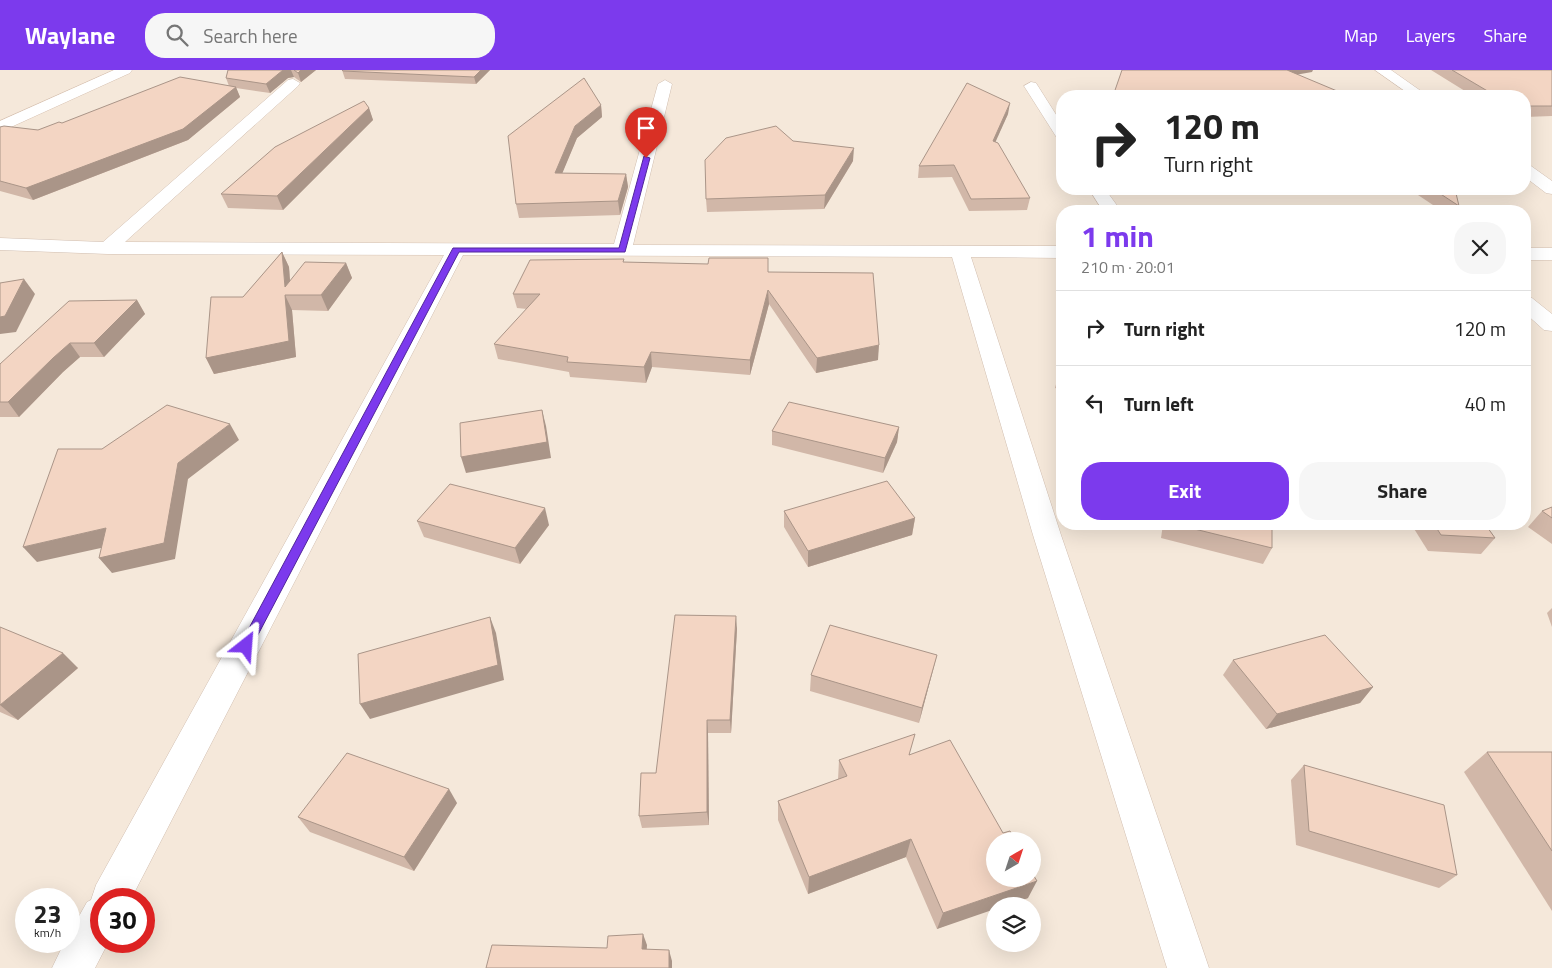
<!DOCTYPE html>
<meta charset="utf-8">
<style>
body{margin:0;font-family:"Titillium Web",sans-serif;background:#f6f6f6;color:#222;height:100vh;display:flex;flex-direction:column;font-size:19px;white-space:nowrap}
*{box-sizing:border-box;margin:0}
p{font-size:16px;color:#767676}
.icon{flex:none;width:28px;height:28px;fill:none;stroke:currentColor;stroke-width:2;stroke-linecap:round;stroke-linejoin:round}
.map{position:relative;flex:1;overflow:hidden}
.drawer{position:absolute;left:1056px;top:135px;width:475px;height:325px;display:flex;flex-direction:column;background:#fff;border-radius:20px;box-shadow:0 5px 20px #0002}
.drawer>*{flex:none}
.hud{position:absolute;left:1056px;top:20px;width:475px;height:105px;border-radius:20px;box-shadow:0 5px 20px #0002;background:#fff;color:#222;overflow:hidden}
.needle{width:32px;rotate:39deg}
.controls{position:absolute;left:986px;top:762px;display:grid;gap:10px}
.controls a{display:grid;place-items:center;width:55px;height:55px;border-radius:50%;background:#fff;box-shadow:0 5px 20px #0002;font-size:25px}
.speed{position:absolute;left:15px;top:818px;display:flex;gap:10px;font-size:25px;font-weight:700;text-align:center}
.speed>*{display:grid;place-content:center;width:65px;height:65px;border-radius:50%;background:#fff;box-shadow:0 5px 20px #0002;line-height:1}
.speed small{font-size:12px;font-weight:400}
.speed .limit{border:8px solid #d22;background:#fff;color:#111}
.pin{position:absolute;display:grid;place-items:center;width:42px;height:42px;color:#fff;margin:-51px -21px;border-radius:50% 50% 50% 0;rotate:-45deg;box-shadow:0 0 5px #0007}
.pin .icon{rotate:45deg}
.me{position:absolute;width:55px;margin:-28px;rotate:28deg;stroke-linejoin:round;filter:drop-shadow(0 0 4px #0008)}
.turn{display:flex;align-items:center;gap:18px;height:105px;padding:0 25px;font-size:22px}
.turn .icon{width:65px;height:65px;stroke-width:2.5}
.turn b{display:block;font-size:35px;line-height:42px}
.round{display:grid;place-items:center;flex:none;width:52px;height:52px;border-radius:20px;background:#f6f6f6}
.headline{display:flex;align-items:center;justify-content:space-between;height:85px;padding:0 25px}
h1{font-size:30px;font-weight:700;line-height:38px;color:#7c3aed}
.button{display:flex;gap:10px;margin-top:auto;padding:10px 25px}
.button a{flex:1;height:58px;border-radius:20px;background:#7c3aed;color:#fff;font-size:20px;font-weight:700;line-height:58px;text-align:center}
.button a+a{background:#f6f6f6;color:#222}
ul{padding:0;list-style:none}
li{display:flex;align-items:center;gap:15px;height:75px;padding:0 25px;border-top:1px solid #e0e0e0}
li div{flex:1}
li b{display:block;font-size:19px}
li em{font-style:normal}
header{display:flex;align-items:center;gap:30px;box-sizing:border-box;height:70px;padding:0 25px;background:#7c3aed;color:#fff}
header strong{font-size:24px}
nav{display:flex;gap:28px;margin-inline-start:auto;font-size:18px}
.search{width:350px;height:45px;background:#f6f6f6;display:flex;align-items:center;gap:12px;box-sizing:border-box;padding:0 18px;border-radius:20px;color:#767676;font-size:19px}
.map>svg:first-child{display:block}
.residential{fill:#f5e8da;fill-rule:evenodd}
.lines{fill:none;stroke-linecap:round;stroke-linejoin:round}
.street-casing{stroke:#d1beb0;stroke-width:1}
.secondary-casing{stroke:#d6c0b0;stroke-width:1}
.street{fill:#fff;fill-rule:evenodd}
.secondary{fill:#fff;fill-rule:evenodd}
.wall{fill:#d1b7a8}
.shaded-wall{fill:#aa9588}
.building{fill:#f3d5c3;stroke:#aa9588}
.route{fill:#7c3aed;stroke:#51269a}
</style>
<header>
<strong>Waylane</strong>
<div class="search"><svg class="icon" aria-label="search" viewBox="0 0 24 24"><circle cx="10" cy="10" r="6"/><path d="M15 15l6 6"/></svg>Search here</div>
<nav><a>Map</a><a>Layers</a><a>Share</a></nav>
</header>
<div class="map">
<svg width="1552" height="898" viewBox="0 0 1552 898">
<rect width="100%" height="100%" fill="#fdf6ec"/>
<path class="residential" d="M0,0h1552v898h-1552zM1062,26h463v93h-463zM1062,141h463v313h-463zM995,771h37v38h-37zM26,829h43v42h-43zM101,829h43v42h-43zM995,836h37v38h-37z"/>
<g class="lines">
<defs>
<g id="street">
<path d="M1375,0h16l37,26h-16z"/>
<path d="M293,9l7,4 -2,3 -173,156 489,2 44,-160 7,-4 7,4 -39,161 429,1v12l-91,-1 90,278 148,433h-42l-134,-433 -81,-278 -489,-2 -332,644h-30v42h8l-14,27h-43l13,-27h4v-7l18,-32 4,-2 5,-15 348,-630 -336,-1 -108,-4v-12l103,4 185,-162z"/>
<path d="M1031,12l5,1 26,41v15l-5,-1 -33,-52z"/>
<path d="M1525,94l6,2 21,15v13l-6,-1 -21,-16z"/>
<path d="M1089,119h16l16,22h-18z"/>
<rect x="1525" y="178" width="27" height="12"/>
<path d="M1525,226l7,2 20,16v17l-8,-1 -19,-17z"/>
</g>
<path id="secondary" d="M114,0h18l-2,3 -130,59v-11z"/>
</defs>
<use href="#street" class="street-casing"/>
<use href="#secondary" class="secondary-casing"/>
<use href="#street" class="street"/>
<use href="#secondary" class="secondary"/>
</g>
<g class="wall">
<path d="M228,0h88l-15,12 -7,-5 -6,1 -18,15 -34,-5 4,9 -52,43 -155,60 -33,-9v-64l38,3 24,-7 167,-37 -3,-8z"/>
<path d="M342,0h148l-14,14 -131,-5z"/>
<path d="M1431,0h121v46l-27,1v-21h-52z"/>
<path d="M601,35l1,12 -25,21 -15,35 64,1 2,13 -8,28 -101,3 -3,-14z"/>
<path d="M369,38l4,12 -90,90 -55,-2 -7,-14z"/>
<path d="M1008,44l-13,28 35,56 -3,12 -58,1 -17,-34 -34,1 1,-12z"/>
<path d="M853,91l-29,48 -117,3 -1,-13z"/>
<path d="M1409,119h46l4,17 -3,5h-14z"/>
<path d="M282,182l7,15 1,14 56,-18 6,15 -24,33 -36,-1 4,47 -82,17 -8,-16 37,-61z"/>
<path d="M624,192l144,10 110,88 -62,13 -47,-69 -19,71 -98,-8 -6,16 -76,-6 -1,-5 -71,-13 -4,-15 33,-35 -10,-1 -4,-14z"/>
<path d="M137,230l8,14 -41,43h-24l-17,15 -44,45h-19v-53z"/>
<path d="M1062,293v27l-7,-2z"/>
<path d="M899,357l-2,15 -14,31 -111,-28v-14z"/>
<path d="M1552,437v37l-24,-17 14,-16z"/>
<path d="M784,441l131,7 -3,17 -104,32 -24,-40z"/>
<path d="M417,451l132,4 -29,39 -96,-27z"/>
<path d="M1163,454h109v24l-9,16 -102,-26z"/>
<path d="M1411,454h74l10,14 -14,16 -53,-3z"/>
<path d="M1552,538v19l-5,-14z"/>
<path d="M0,557l78,41 -60,52 -18,-8z"/>
<path d="M737,559l-6,104h-23l1,92 -67,3 -3,-12 17,-43z"/>
<path d="M937,585l-18,68 -109,-32 1,-16z"/>
<path d="M1233,590l140,27 -13,16 -94,26 -43,-54z"/>
<path d="M1487,682h65v159l-88,-139z"/>
<path d="M910,684l118,144 -23,8h-10l-58,23 -31,-72 -98,37 -30,-74v-19l60,-21 1,-20z"/>
<path d="M1304,695l153,110 -18,13 -143,-43 -5,-65z"/>
<path d="M457,733l-43,68 -104,-39 -12,-15z"/>
</g>
<g class="shaded-wall">
<path d="M283,0h8l3,7 -6,1 -18,15 -4,-9z"/>
<path d="M301,0h15l-15,12 -3,-9z"/>
<path d="M481,0h9l-14,14 -2,-7z"/>
<path d="M1280,0h33l-1,2 -34,6z"/>
<path d="M236,17l4,10 -52,43 -155,60 -7,-12z"/>
<path d="M1010,33l-2,11 -17,38 2,-11z"/>
<path d="M601,35l1,12 -25,21 -20,48 -2,-13 20,-47z"/>
<path d="M369,38l4,12 -90,90 -6,-14z"/>
<path d="M854,78l-1,13 -29,48 1,-14z"/>
<path d="M626,104l2,13 -8,28 -2,-14z"/>
<path d="M282,182l7,15 2,28 -6,-8z"/>
<path d="M346,193l6,15 -24,33 -7,-16z"/>
<path d="M24,209l11,15 -19,38 -16,2v-17z"/>
<path d="M768,220l1,14 -19,71v-15z"/>
<path d="M285,225l7,15 4,47 -82,17 -8,-16z"/>
<path d="M137,230l8,14 -41,43 -10,-14z"/>
<path d="M70,273l10,14 -17,15 -44,45 -11,-15 45,-44z"/>
<path d="M879,275l-1,15 -62,13 1,-15z"/>
<path d="M651,282l1,15 -6,16 -2,-16z"/>
<path d="M542,340l4,16 5,32 -85,15 -5,-16z"/>
<path d="M230,354l9,16 -51,39 -13,80 -63,14 -13,-15 79,-95z"/>
<path d="M899,357l-2,15 -14,31 2,-15z"/>
<path d="M545,438l4,17 -29,39 -5,-16z"/>
<path d="M915,448l-3,17 -104,32v-16z"/>
<path d="M106,458l13,16 -82,18 -14,-15z"/>
<path d="M736,546l1,13 -6,104 -1,-13z"/>
<path d="M490,547l6,16 8,47 -134,39 -10,-15z"/>
<path d="M63,583l15,15 -60,52 -18,-15z"/>
<path d="M937,585l-4,15 -14,53 3,-15z"/>
<path d="M1373,617l-13,16 -94,26 11,-15z"/>
<path d="M707,650l1,13 1,92 -2,-13z"/>
<path d="M449,719l8,14 -43,68 -10,-14z"/>
<path d="M911,769l-5,18 -98,37 1,-17z"/>
<path d="M1037,811l-9,17 -23,8h-10v3l-58,20 6,-16z"/>
<path d="M643,864l4,11 -1,16 -4,-12z"/>
<path d="M669,880l3,11v7h-3z"/>
</g>
<g class="building">
<path d="M228,0h55l-17,14 -40,-6z"/>
<path d="M294,0h7l-3,3z"/>
<path d="M342,0h139l-7,7 -131,-6z"/>
<path d="M1122,0h165l62,26h-236z"/>
<path d="M1452,0h100v36h-27v-10h-29z"/>
<path d="M180,7l56,10 -53,42 -157,59 -26,-7v-54l4,-1 34,4 21,-8 3,1z"/>
<path d="M584,8l17,27 -26,21 -20,47 71,1 -8,27 -102,3 -8,-68z"/>
<path d="M967,13l43,20 -17,38 5,2 32,55 -59,1 -17,-34 -35,1z"/>
<path d="M364,31l5,7 -92,88 -56,-2 54,-47z"/>
<path d="M776,56l17,15 61,7 -29,47 -119,4 -1,-39 21,-22z"/>
<path d="M1433,119h22l4,17z"/>
<path d="M282,182l3,35 20,-25 41,1 -25,32h-36l4,46 -83,17 5,-61h32z"/>
<path d="M709,188h59v14l105,1 6,72 -62,13 -49,-68 -18,70 -99,-8 -7,15 -77,-5 1,-5 -74,-13 46,-50h-27l17,-34 94,-1 -1,3 85,2z"/>
<path d="M24,209l-19,37 -5,1v-34z"/>
<path d="M137,230l-43,43h-24l-17,15 -45,44h-8v-38l69,-63z"/>
<path d="M1062,293v10l-2,-1z"/>
<path d="M789,332l110,25 -14,31 -113,-27z"/>
<path d="M167,335l63,19 -52,39 -14,80 -65,15 7,-30 -83,19 35,-98h44z"/>
<path d="M542,340l5,32 -86,15 -1,-34z"/>
<path d="M887,411l28,37 -107,33 -24,-40z"/>
<path d="M450,414l95,24 -30,40 -98,-27z"/>
<path d="M1552,437v11l-10,-7z"/>
<path d="M1174,454h98v24z"/>
<path d="M1434,454h51l10,14 -54,-3z"/>
<path d="M675,545l61,1 -6,104h-23v92l-68,4 2,-43h15z"/>
<path d="M490,547l8,48 -138,39 -2,-50z"/>
<path d="M830,555l107,30 -15,53 -111,-33z"/>
<path d="M0,557l63,26 -63,52z"/>
<path d="M1325,565l48,52 -96,27 -44,-54z"/>
<path d="M915,664l-6,21 41,-15 53,93 7,-2 5,10h-20v38h37v-6l5,8 -94,32 -32,-74 -102,38 -31,-76 69,-25 -8,-16z"/>
<path d="M1487,682h65v99z"/>
<path d="M347,683l102,36 -45,68 -106,-40z"/>
<path d="M1304,695l140,40 13,70 -148,-44z"/>
<path d="M643,864l-1,15 27,1v18h-183l6,-23 115,3 1,-12z"/>
</g>
<path class="route" d="M644,86l6,2 -25,94h-166l-209,398 -4,2 -5,-2 -2,-4 2,-3 212,-395h166z"/>
</svg>
<div class="controls">
<a><svg class="needle" viewBox="-14 -14 28 28"><path d="M0-13l5 13h-10z" fill="#e53935"/><path d="M0 13l5-13h-10z" fill="#767676"/></svg></a>
<a><svg class="icon" aria-label="layers" viewBox="0 0 24 24"><path d="M12 4l9 5-9 5-9-5zM3 14l9 5 9-5"/></svg></a>
</div>
<div class="speed"><div>23<small>km/h</small></div><div class="limit">30</div></div>
<div class="pin" style="left:646px;top:88px;background:#d93025"><svg class="icon" aria-label="arrive" viewBox="0 0 24 24"><path d="M6 21V4h12l-3 4 3 4H6"/></svg></div>
<svg class="me" style="left:246px;top:576px" viewBox="-20 -20 40 40"><path d="M0-17L14 15 0 8-14 15z" fill="#7c3aed" stroke="#fff" stroke-width="4"/></svg>
<div class="hud">
<div class="turn"><svg class="icon" aria-label="right" viewBox="0 0 24 24"><path d="M7 20v-9h11M14 6l5 5-5 5"/></svg><div><b>120 m</b>Turn right</div></div>
</div>
<section class="drawer">
<div class="headline"><div><h1>1 min</h1><p>210 m · 20:01</p></div><a class="round"><svg class="icon" aria-label="close" viewBox="0 0 24 24"><path d="M6 6l12 12M18 6L6 18"/></svg></a></div>
<ul>
<li><svg class="icon" aria-label="right" viewBox="0 0 24 24"><path d="M7 20v-9h11M14 6l5 5-5 5"/></svg><div><b>Turn right</b></div><em>120 m</em></li>
<li><svg class="icon" aria-label="left" viewBox="0 0 24 24"><path d="M17 20v-9H6M10 6l-5 5 5 5"/></svg><div><b>Turn left</b></div><em>40 m</em></li>
</ul>
<div class="button"><a>Exit</a><a>Share</a></div>
</section>
</div>
